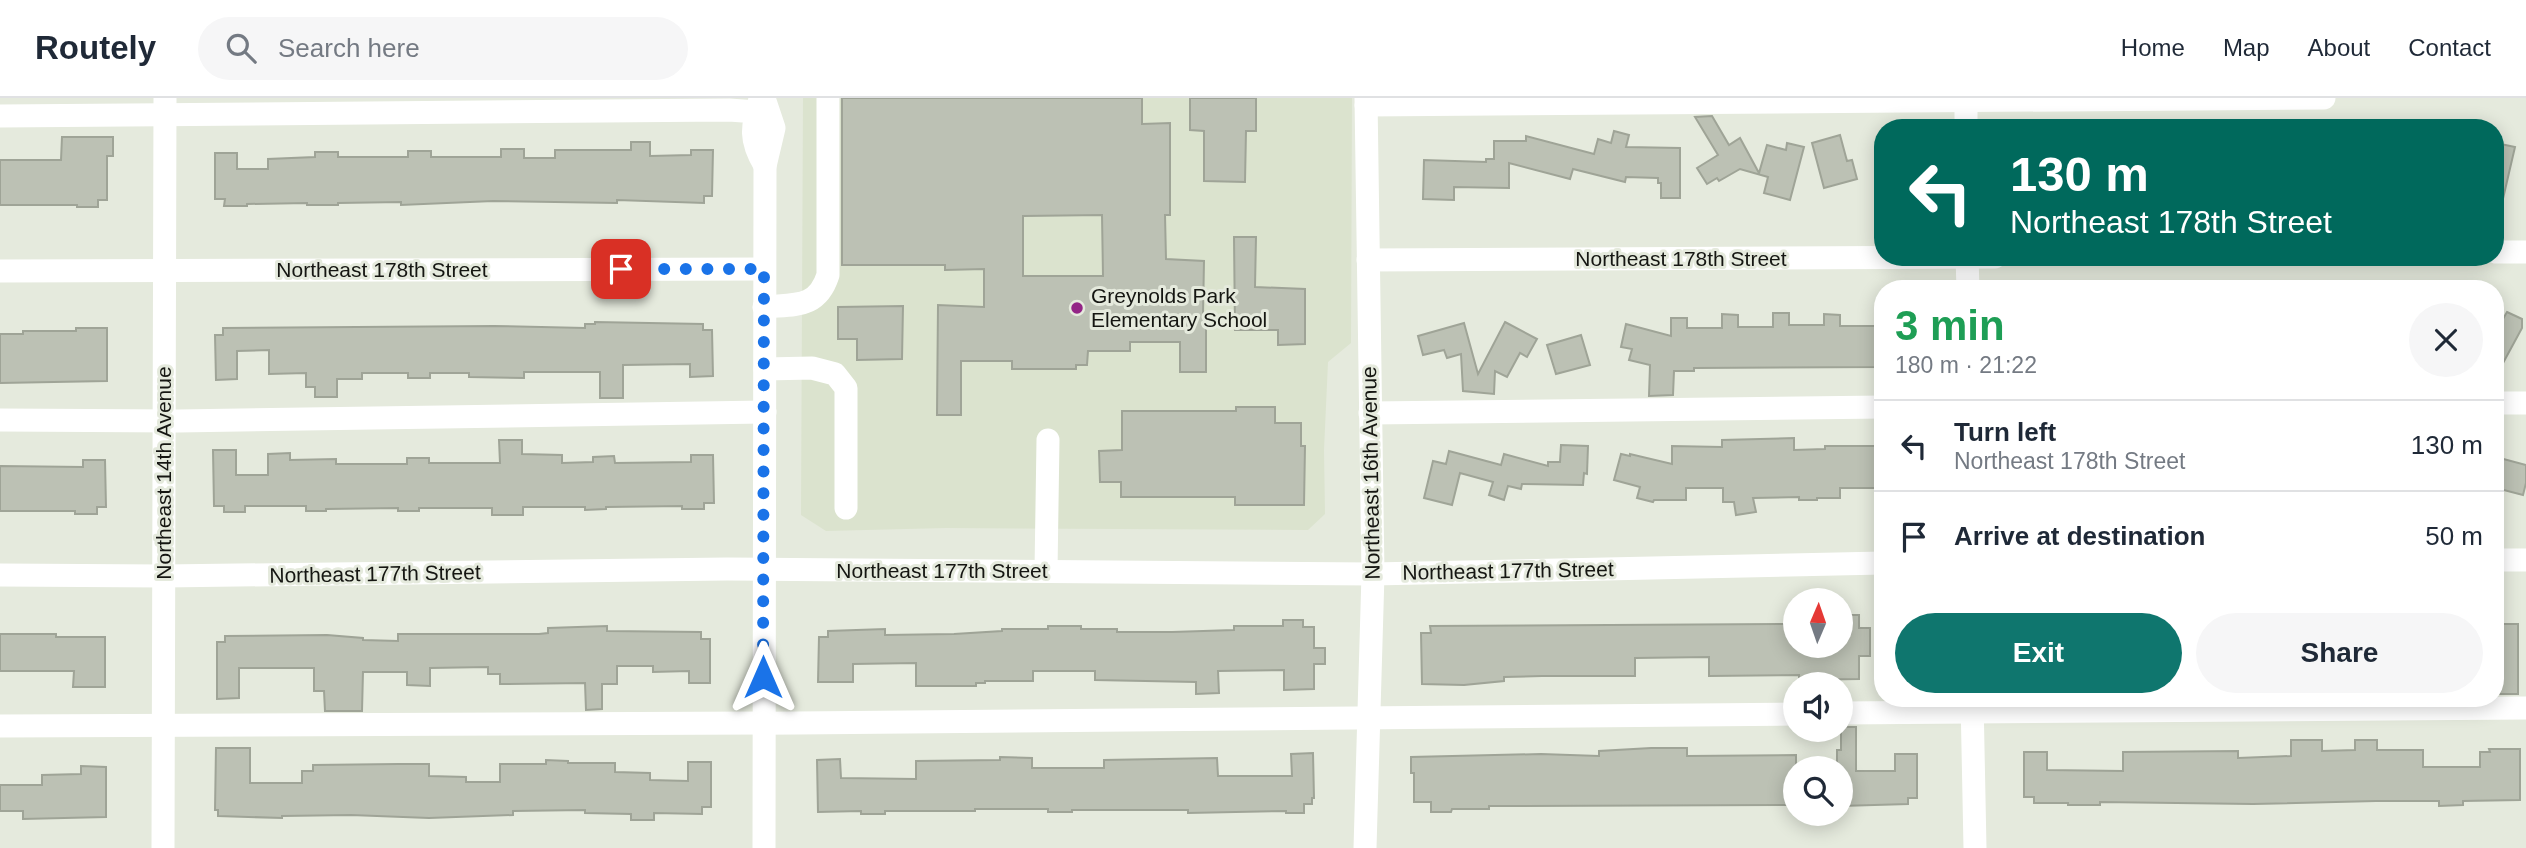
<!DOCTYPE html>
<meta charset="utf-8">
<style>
body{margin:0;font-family:Arial,sans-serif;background:#f6f6f7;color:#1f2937;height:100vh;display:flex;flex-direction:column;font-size:26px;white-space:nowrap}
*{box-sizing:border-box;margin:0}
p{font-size:23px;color:#747a83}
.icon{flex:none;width:38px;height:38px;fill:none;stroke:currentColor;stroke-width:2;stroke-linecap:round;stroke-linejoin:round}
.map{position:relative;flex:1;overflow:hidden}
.side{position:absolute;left:1874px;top:182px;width:630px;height:427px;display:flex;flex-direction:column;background:#fff;border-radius:28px;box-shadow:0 4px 18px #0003}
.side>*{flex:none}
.hud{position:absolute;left:1874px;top:21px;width:630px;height:147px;border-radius:28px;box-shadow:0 4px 18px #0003;background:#00695c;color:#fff;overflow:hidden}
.needle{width:46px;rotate:2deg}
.buttons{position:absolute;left:1783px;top:490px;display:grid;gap:14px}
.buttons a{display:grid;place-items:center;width:70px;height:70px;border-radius:50%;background:#fff;box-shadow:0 4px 18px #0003;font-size:35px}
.pin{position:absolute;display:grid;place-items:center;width:60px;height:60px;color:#fff;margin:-30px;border-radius:14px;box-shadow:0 4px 10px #0006}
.me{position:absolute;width:77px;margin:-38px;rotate:0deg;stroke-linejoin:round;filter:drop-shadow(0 0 5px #0008)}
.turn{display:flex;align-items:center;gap:24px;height:147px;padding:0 21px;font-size:32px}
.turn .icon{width:91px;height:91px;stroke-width:2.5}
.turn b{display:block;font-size:49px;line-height:60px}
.round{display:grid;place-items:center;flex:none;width:74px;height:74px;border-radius:37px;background:#f6f6f7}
.headline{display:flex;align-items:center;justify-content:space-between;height:119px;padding:0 21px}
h1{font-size:42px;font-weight:700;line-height:52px;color:#1e9e55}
.button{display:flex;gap:14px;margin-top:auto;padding:14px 21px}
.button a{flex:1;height:80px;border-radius:42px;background:#0f766e;color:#fff;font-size:28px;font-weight:700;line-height:80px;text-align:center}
.button a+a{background:#f6f6f7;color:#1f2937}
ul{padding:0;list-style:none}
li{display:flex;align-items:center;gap:21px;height:91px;padding:0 21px;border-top:2px solid #e0e1e3}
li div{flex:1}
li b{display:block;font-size:26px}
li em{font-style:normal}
header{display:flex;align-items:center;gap:42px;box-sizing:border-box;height:98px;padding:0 35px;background:#fff;border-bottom:2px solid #e0e1e3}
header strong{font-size:33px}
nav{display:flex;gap:38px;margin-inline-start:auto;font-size:24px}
.search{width:490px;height:63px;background:#f6f6f7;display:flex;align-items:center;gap:18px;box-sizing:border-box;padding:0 24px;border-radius:38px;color:#747a83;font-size:26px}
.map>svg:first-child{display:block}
.built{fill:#dbe3ce}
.building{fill:#bcc1b4;stroke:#9fa497;stroke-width:2;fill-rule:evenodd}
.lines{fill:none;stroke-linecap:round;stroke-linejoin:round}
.minor{stroke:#fff;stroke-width:23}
.route{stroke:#1a73e8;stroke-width:12;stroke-dasharray:0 21.6}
.poi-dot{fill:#932586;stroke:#e5eadd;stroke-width:2.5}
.labels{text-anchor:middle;stroke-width:6;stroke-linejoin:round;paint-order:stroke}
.street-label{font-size:21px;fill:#151612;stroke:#e5eadd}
.poi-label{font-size:21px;fill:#151612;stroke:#e5eadd;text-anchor:start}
</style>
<header>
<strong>Routely</strong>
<div class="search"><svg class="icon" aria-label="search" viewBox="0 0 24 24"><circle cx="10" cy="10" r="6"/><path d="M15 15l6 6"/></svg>Search here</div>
<nav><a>Home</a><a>Map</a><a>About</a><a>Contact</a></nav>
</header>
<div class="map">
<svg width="2526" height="750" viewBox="0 0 2526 750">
<rect width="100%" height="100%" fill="#e5eadd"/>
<path class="built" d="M803,0h549l-1,245 -23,19 -4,88 1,64 -17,16 -362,-2 -120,3 -25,-16z"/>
<g class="building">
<path d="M842,0h300v26l28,-1v92h-5l1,44 38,2 -1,54h3v57h-26v-30h-50v9h-42l-1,14h-11v4h-64v-8h-51v54h-24l1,-110 46,2v-38l-39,1v-5h-103zM1102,117l1,61h-80v-60z"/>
<path d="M1190,0h66v33h-10l-1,51 -41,-1v-50l-14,-1z"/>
<path d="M1712,18l17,29 11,-7 19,35 8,-28 19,5 1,-7 17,4 -14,53 -26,-7 4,-16 -28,-8 -21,12 -2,-3 -10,6 -10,-16 21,-13 -23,-38z"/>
<path d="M1614,33l15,4 -3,12 54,1v50h-19v-15h-3v-5l-32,-1 -1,5 -52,-13 -3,10 -61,-16v25l-55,-1v13l-31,-1 1,-39 62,2v-3h8v-18h32v-5l68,18 4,-15 13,4z"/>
<path d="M1840,37l7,26 5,-1 5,19 -33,9 -12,-45z"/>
<path d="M62,39h51v19h-6v44h-9v7h-21v-2h-77v-45h61z"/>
<path d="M631,44h19v14l41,-1v-5h22l-1,46h-8v7l-87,-3v3l-124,-2 -92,4v-3l-63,1v2h-31v-2l-60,1v2h-23l1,-7h-10v-46h22v16h31v-10l47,-2v-5h23v5h70v-6h23v6h70v-8h23v9h31v-8h76z"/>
<path d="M2496,45l19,4 -13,56h-6z"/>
<path d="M1234,139h22l-1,50 50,2v55l-27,1v-15h-43z"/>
<path d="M903,208l-1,53 -45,1v-21h-19v-32z"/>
<path d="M2507,214l15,7v9l-26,48v-61l7,4z"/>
<path d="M1773,215h16v12h35v-11l16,1v11h43v41l-189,1v3h-20l-1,24 -24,1 1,-31 -21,-5 3,-11 -11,-2 5,-23 45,12v-18h16v10h35v-14l16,1v12h35z"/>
<path d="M595,224l108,2v6h9l1,46 -23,1v-13l-67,1v33h-23v-26h-76v6l-55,-1v-4h-39v5h-22v-5h-46v6h-25v18h-22v-10h-9v-14l-37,1v-24l-32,1v28l-21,1 -1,-45h8v-7l271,-2 91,2v-4h10z"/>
<path d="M1505,224l32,17 -10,18 -7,-4 -13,24 -12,-6 -1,23 -31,-3 -2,-37 -14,4 -3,-8 -21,5 -5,-19 46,-13 14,51z"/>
<path d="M76,230h31v53l-107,2v-49h23v-3h53z"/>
<path d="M1581,237l9,30 -34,9 -9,-29z"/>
<path d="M1236,309h39v16h26v23h4l-1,59h-69v-8h-114v-15h-21l-1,-31 23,-1v-39h114z"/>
<path d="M1794,340v12l31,-1v-3h58v42h-43v10h-23v2h-18v-3l-46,1 3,14 -20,3 -2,-13h-11v-14h-37v12h-32l-1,2 -16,-4 3,-11 -26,-7 7,-26 9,2v-2l42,10v-18l50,1v-7z"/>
<path d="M499,342h23v14l40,1v8l31,-1v-5l21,-1 1,7 76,-1v-7h22l1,48h-10v6h-22v-3l-76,1v2l-21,1v-3h-62v8h-31v-7h-73v3h-21v-3l-72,1v2h-20v-5h-61v6h-21v-6h-10l-1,-56h23v25h32v-21l22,-1v7l46,-1v5h71v-6h22v5h71z"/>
<path d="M1561,347l27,1 -1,28 -3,-1 -1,12 -61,-1 -1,5 -13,-3 -4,14 -15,-5 4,-13 -33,-9 -8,32 -28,-7 9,-37 13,3 3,-13 52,14 3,-11 44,12v-4h12z"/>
<path d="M2496,359l30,8v18l-3,12 -27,-7z"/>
<path d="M83,362h22l1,47h-9v7h-22v-3h-75v-45l83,1z"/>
<path d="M1841,517h18v13h11v28h-11v23l-60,1v-5l-90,1v-19l-74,1v18h-93l-38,1v4l-40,4 -42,-1 -1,-51h10l-1,-7 366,-2v22h45z"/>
<path d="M1283,522h20v7h11v21h11v16h-11v25l-30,1v-20l-66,1 1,22 -23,1v-12l-101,-2v-9h-62v10h-48v2h-9v3h-60v-23l-63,1v18h-35l1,-45h9v-6l57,-2v6l69,-1 48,-3v-2h46v-3h33v3h36v3h55l62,-2v-4h49z"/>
<rect x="2496" y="526" width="22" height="70"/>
<path d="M607,528v5l94,1v7h9v44h-21v-12l-36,1v-6h-36v18h-15v25l-16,1 -1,-27 -85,1v-10h-12v-7l-58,1v18l-23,-1v-13h-44l-1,39h-37l-1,-20h-10v-23h-75v30l-22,1v-57h8v-6l102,-1 36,3v2l35,1v-7h141l9,-1v-5z"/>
<path d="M0,536h56v3h49v50h-32l1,-16h-74z"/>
<path d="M1841,629h15v44h39v-17h22v44h-9v6l-67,2v-38h-4v-18h4z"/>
<path d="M2291,642h31v11l33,-1v-10h22v10h46v17h57v-15h10l-1,-3h31v51l-57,1v4l-24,1v-5h-63l-123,3 -153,-2v3h-32v-2h-34v-6h-10v-45h23v18l76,1v-19l115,-1v7l53,-2z"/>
<path d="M216,650h34v35h52v-12h11v-6l85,-1h31v12l37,1v5h34v-18h46v-4l22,1v2h47v9l35,1v7l38,1v-19h23v45h-9v7l-48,-1v7h-23v-6l-46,-1v-3l-72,1v4l-84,3 -78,-3 -69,1v2l-64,-2v-6h-3z"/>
<path d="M1651,650h36v8l109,-1v50l-307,1v3h-37l-1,3h-20v-10h-17v-29h-3v-16l130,-3 58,2v-5z"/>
<path d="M1313,655l1,45h-2v6h-8v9h-18v-2l-98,2v-3h-116v2h-24v-3h-73v2h-90v3h-24v-3l-43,1 -1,-52 23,-1 1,19 75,1v-18l84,-1v-3l32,1v10h72v-8l113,-2 1,18h74l-1,-22z"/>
<path d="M81,668l25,1v50l-83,2v-8h-23v-26h42v-10l39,-1z"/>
</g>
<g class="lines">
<g class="minor">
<path d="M1966,0v30"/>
<path d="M760,1c-8,29 -11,40 5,67"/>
<path d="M1366,7l958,-7"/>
<path d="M0,18l729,-6 28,2"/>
<path d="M2496,154h30"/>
<path d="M1967,159l1,32"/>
<path d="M1368,162l627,-3"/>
<path d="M0,173l764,-2"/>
<path d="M764,209c31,-3 53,2 64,-32v-177"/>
<path d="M765,271l47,-1 23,6 11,14v120"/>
<path d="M2496,305h30"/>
<path d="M1370,315l513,-6"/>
<path d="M0,322l178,1 587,-9"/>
<path d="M2496,462h30"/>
<path d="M1046,473l2,-131"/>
<path d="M0,477l164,1 563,-7 646,5 510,-11"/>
<path d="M1972,600l3,150"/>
<path d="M1841,615l685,-5"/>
<path d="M0,628l797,-3 999,-9"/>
<path d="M163,750l2,-750"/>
<path d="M764,750l1,-682 9,-38 -10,-30"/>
<path d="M1365,750l8,-274 -7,-476"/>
</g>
</g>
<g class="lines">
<path class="route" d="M621,171h143l-1,408"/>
</g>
<circle class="poi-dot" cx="1077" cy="210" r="7"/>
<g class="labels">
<g class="street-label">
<text x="1681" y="168">Northeast 178th Street</text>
<text x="382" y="179">Northeast 178th Street</text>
<text transform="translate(164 375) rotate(-90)" y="7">Northeast 14th Avenue</text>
<text transform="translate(1371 375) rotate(-91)" y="7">Northeast 16th Avenue</text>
<text x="942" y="480">Northeast 177th Street</text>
<text transform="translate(1508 473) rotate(-1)" y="7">Northeast 177th Street</text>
<text transform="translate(375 476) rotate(-1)" y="7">Northeast 177th Street</text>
</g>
<g class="poi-label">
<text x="1091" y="205">Greynolds Park<tspan x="1091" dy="24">Elementary School</tspan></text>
</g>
</g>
</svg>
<div class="buttons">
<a><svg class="needle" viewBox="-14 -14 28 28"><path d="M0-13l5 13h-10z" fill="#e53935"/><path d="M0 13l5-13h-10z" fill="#747a83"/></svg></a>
<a><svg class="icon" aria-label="sound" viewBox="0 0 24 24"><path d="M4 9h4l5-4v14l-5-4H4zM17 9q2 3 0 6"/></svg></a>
<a><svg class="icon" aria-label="search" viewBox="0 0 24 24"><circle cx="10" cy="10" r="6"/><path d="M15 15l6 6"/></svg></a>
</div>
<div class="pin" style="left:621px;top:171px;background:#d93025"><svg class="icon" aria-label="arrive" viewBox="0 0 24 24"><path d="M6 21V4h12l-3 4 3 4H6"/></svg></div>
<svg class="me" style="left:763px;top:579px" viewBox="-20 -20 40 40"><path d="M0-17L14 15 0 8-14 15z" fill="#1a73e8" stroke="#fff" stroke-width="4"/></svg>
<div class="hud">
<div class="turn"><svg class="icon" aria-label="left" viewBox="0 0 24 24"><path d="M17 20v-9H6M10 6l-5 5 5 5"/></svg><div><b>130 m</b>Northeast 178th Street</div></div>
</div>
<section class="side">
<div class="headline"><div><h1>3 min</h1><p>180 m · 21:22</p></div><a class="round"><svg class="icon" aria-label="close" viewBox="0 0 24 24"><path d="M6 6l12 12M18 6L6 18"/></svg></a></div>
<ul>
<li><svg class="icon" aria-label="left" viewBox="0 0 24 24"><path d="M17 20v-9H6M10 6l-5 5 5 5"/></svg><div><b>Turn left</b><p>Northeast 178th Street</p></div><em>130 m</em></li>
<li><svg class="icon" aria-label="arrive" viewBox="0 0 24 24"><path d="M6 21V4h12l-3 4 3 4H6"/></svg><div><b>Arrive at destination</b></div><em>50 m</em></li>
</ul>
<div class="button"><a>Exit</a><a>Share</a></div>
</section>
</div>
